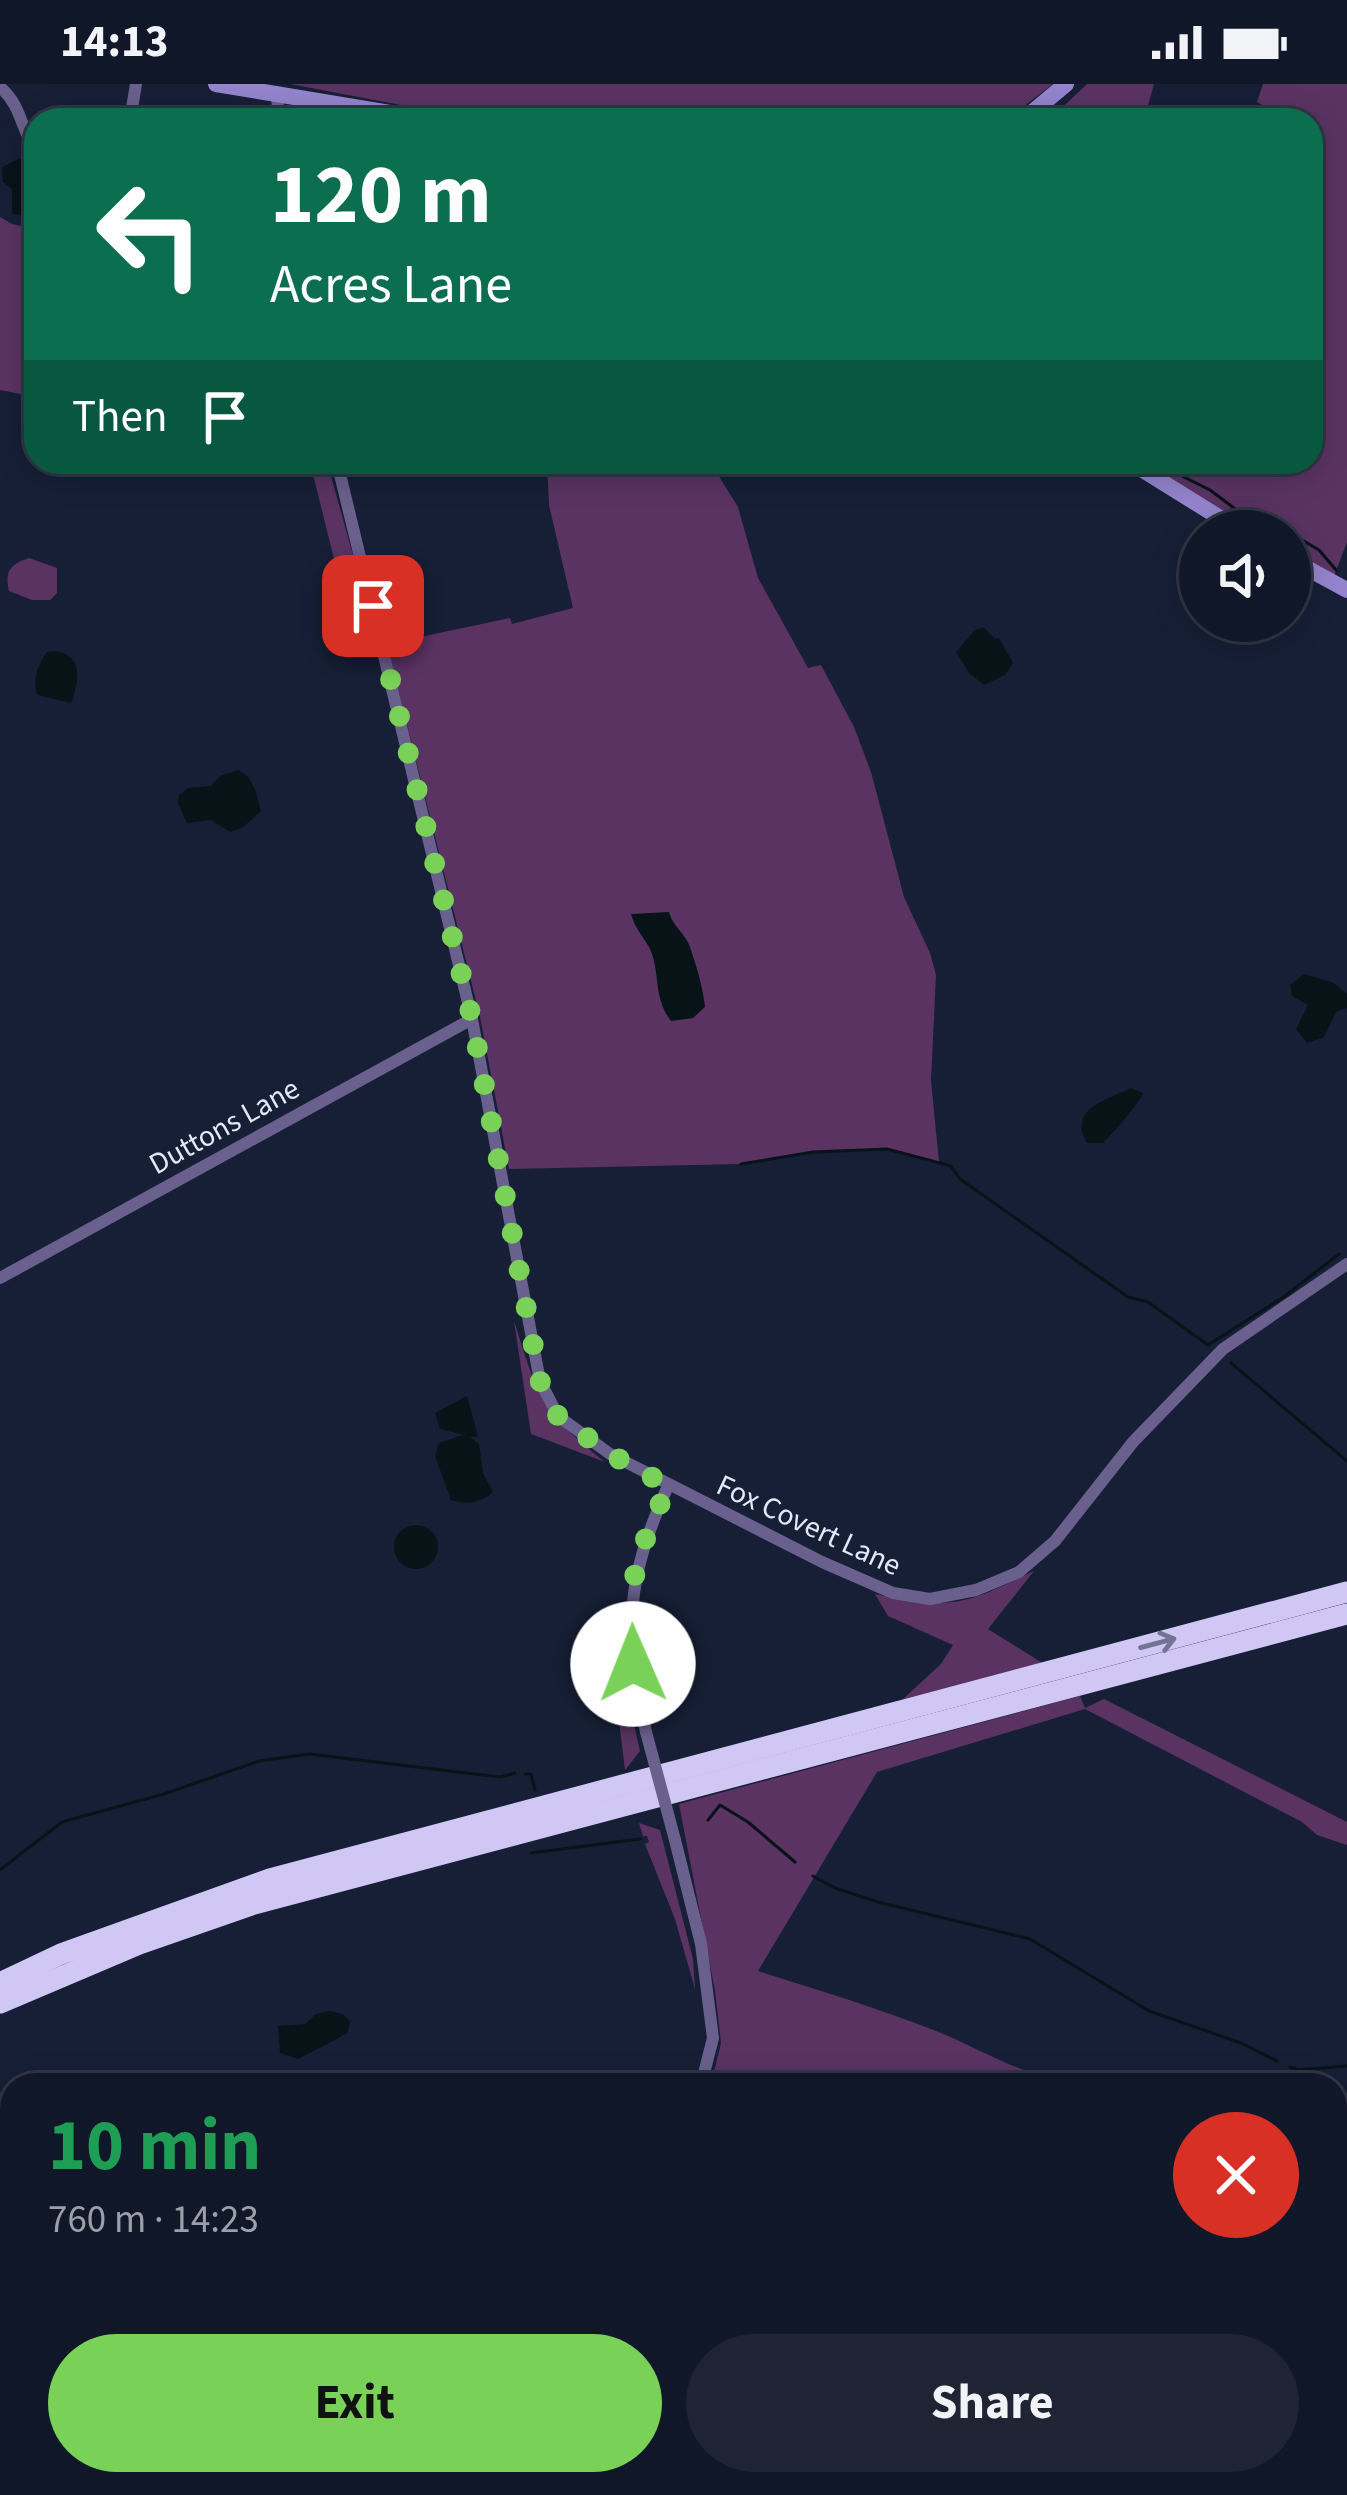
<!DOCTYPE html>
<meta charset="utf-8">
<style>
body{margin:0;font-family:"Source Sans 3",sans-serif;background:#1e2434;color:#f1f3f6;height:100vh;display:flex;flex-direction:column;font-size:45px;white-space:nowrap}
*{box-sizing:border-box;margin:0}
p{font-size:39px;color:#9c9fa8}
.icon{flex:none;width:66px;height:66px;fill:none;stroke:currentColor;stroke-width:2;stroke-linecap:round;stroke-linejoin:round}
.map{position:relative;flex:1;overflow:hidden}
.drawer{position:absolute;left:0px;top:1989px;width:1347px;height:423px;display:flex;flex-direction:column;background:#101728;border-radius:36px 36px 0 0;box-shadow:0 6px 30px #0003,0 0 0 3px #303645}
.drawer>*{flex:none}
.guide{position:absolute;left:24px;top:24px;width:1299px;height:366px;border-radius:36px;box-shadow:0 6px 30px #0003,0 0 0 3px #303645;background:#0b6e4f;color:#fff;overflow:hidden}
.tools{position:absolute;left:1179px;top:426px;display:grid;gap:24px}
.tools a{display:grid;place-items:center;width:132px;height:132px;border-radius:50%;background:#101728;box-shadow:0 6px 30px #0003,0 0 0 3px #303645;font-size:60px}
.pin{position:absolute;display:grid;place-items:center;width:102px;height:102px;color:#fff;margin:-51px;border-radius:24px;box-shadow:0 6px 18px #0006}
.me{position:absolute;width:132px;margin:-66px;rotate:359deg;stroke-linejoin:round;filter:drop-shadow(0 0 9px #0008)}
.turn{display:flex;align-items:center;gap:42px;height:252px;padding:0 48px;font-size:54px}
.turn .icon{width:156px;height:156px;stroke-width:2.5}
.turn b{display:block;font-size:84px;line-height:102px}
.then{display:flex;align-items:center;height:114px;padding:0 48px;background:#0003;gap:24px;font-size:45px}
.round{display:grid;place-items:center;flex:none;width:126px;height:126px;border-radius:63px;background:#1e2434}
.head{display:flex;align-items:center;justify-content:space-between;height:204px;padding:0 48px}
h1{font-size:72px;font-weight:700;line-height:90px;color:#1e9e55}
.action{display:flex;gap:24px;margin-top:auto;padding:24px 48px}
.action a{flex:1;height:138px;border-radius:72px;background:#79d158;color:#111;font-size:48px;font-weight:700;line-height:138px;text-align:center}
.action a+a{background:#1e2434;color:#f1f3f6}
.status{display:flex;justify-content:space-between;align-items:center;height:84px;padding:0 60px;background:#101728;direction:ltr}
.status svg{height:33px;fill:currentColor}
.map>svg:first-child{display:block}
.green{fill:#5a3363}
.water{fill:#071317}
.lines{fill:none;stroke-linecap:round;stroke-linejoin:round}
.stream{stroke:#071317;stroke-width:3}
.street{stroke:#6a608d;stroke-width:12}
.secondary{stroke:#9484cd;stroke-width:16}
.highway{stroke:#d0c7f5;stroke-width:21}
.street-bridge{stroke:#6a608d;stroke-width:12}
.oneway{stroke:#737396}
.route{stroke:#79d158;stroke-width:21;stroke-dasharray:0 37.8}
.labels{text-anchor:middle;stroke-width:9;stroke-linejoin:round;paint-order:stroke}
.street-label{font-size:30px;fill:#e2e9f9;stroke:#161f36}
</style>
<div class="status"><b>14:13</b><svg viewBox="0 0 49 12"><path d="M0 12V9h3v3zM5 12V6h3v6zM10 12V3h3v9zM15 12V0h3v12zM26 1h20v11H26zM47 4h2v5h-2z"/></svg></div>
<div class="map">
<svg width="1347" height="2411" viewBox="0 0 1347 2411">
<rect width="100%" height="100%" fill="#161f36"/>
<g class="green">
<path d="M290,0h763l-47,36h-526z"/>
<path d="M1087,0h67l-10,36h-95z"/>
<path d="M1263,0h84v458l-14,37 -43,-24v-24h-42l-112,-69h175v-342h-45l3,-11 -12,-7z"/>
<path d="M0,133l12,7 24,5v168l-36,-7z"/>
<path d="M310,378h17l29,104 -20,1z"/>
<path d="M547,378h163l28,45 20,71 50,90 13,-3 33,62 17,45 33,125 26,56 6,22 -5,106 8,81 -52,-13 -74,3 -72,12 -232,5 -29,-152 -93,-373 123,-26 2,6 61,-16 -24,-103z"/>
<path d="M29,474l28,10v25l-7,7h-18l-23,-9c-5,-20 2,-27 20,-33z"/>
<path d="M514,1237c25,78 26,89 91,141l-74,-28z"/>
<path d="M1034,1487l-46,58 56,35 -141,35 38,-35 12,-19 -65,-29 -13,-22c79,16 88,11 159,-23z"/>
<path d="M614,1555h8v33l18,79 -15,19 -9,-74z"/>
<path d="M1080,1612l5,12 19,-9 243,123v23l-30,-10 -15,-13 -217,-113 -208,63 -119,199c59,19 120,37 178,60 36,14 67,34 104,44l-6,10h-323l10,-42 -6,-52 -36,-187z"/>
<path d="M639,1739l21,7 33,129 2,30 -20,-70 -30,-75 4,-2 -2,-6h-4z"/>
</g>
<g class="water">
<path d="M19,75l11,4 4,9v44l-22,-2v-25l-9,-7 -1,-15z"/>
<path d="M984,543l10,11h5l14,25 -8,12 -21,10 -15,-12 -13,-21 19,-22z"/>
<path d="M55,567c29,4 24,30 16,52l-34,-8c-5,-14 1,-31 10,-43z"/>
<path d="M238,686c17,7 18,25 23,41l-19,17 -12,4 -19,-12 -24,3 -9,-20 1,-8 9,-7 23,-2 9,-10z"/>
<path d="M669,828c4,15 16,21 21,35 6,18 13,40 15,60l-12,11 -22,3c-19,-25 -10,-51 -22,-74 -7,-12 -14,-19 -18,-33z"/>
<path d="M1304,890l30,9 13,11v14l-11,4 -12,25 -17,6 -11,-14 12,-24 -16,-9 -2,-11z"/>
<path d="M1131,1004l12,5c-4,11 -30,40 -40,50h-16c-19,-35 18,-42 44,-55z"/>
<path d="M467,1312l11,40 -8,1 9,7 4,29 10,19c-11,11 -28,13 -42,8l-16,-44 4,-13 25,-8 -24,-6 -5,-16z"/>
<circle cx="416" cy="1463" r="22"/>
<path d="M329,1927l14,3 7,8 -2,11 -50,26 -18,-6 -2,-27 27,-2 11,-10z"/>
</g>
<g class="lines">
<g class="stream">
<path d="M1154,378l56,28 36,27 39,14"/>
<path d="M1290,449l29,17 17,20"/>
<path d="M741,1080l72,-12 74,-3 64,17 9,13 168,118 20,5 60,43 77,-49 54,-42"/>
<path d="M1231,1279l116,98"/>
<path d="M525,1690h6l4,16"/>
<path d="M708,1736l12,-15 28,17 47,40"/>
<path d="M531,1769l109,-14"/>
<path d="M0,1786l62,-48 102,-28 95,-33 50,-7 191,23 15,-4"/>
<path d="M813,1792l22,12 43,14 152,37 119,72 92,32 36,18"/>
<path d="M1290,1983l8,3 49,-4"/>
</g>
<g class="street">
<path d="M0,3c23,20 20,43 36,62"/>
<path d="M276,8l4,28"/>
<path d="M130,36l6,-36"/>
<path d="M337,378l135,557 68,362 18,35 52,38 212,108 71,31 37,6 46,-9 43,-18 36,-31 78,-99 90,-93 124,-85"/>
<path d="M0,1194l472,-259"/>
<path d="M646,1648c-21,-105 -22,-147 22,-246"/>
<path d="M675,1756l26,104 12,94 -12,47"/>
<path d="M0,2263l12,2"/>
<path d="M602,2400l2,11"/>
<path d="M1109,2400l4,11"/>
</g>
<g class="secondary">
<path d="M216,0l216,36"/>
<path d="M1023,36l43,-36"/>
<path d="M1130,378l111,69"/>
<path d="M1290,475l57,31"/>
</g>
<g class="highway">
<path d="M0,1899l61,-29 209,-75 1077,-287"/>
<path d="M0,1919l139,-59 115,-40 1093,-290"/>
</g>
<path class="street-bridge" d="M646,1648l29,108"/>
</g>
<defs><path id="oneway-shaft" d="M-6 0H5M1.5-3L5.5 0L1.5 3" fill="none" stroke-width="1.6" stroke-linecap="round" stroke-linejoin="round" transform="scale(3)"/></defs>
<use class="oneway" href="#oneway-shaft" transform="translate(1158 1559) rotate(-15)"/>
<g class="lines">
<path class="route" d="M373,522l99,413 68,362 18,35 52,38 58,32 -21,48 -16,54 2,76"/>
</g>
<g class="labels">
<g class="street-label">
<text transform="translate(224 1042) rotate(-29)" y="10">Duttons Lane</text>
<text transform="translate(809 1441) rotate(25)" y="10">Fox Covert Lane</text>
</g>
</g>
</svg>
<div class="tools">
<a><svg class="icon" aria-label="sound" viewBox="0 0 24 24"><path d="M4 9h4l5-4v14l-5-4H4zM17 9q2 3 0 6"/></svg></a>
</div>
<div class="pin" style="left:373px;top:522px;background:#d93025"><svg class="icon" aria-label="arrive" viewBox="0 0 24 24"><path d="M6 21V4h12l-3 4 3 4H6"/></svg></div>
<svg class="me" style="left:633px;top:1580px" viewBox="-20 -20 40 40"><circle r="19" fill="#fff"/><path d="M0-13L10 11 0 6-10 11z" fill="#79d158"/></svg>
<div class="guide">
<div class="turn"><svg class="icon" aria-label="left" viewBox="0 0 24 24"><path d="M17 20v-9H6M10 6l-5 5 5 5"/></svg><div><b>120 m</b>Acres Lane</div></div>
<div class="then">Then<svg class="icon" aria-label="arrive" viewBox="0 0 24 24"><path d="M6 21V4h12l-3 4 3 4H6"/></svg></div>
</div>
<section class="drawer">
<div class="head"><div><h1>10 min</h1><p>760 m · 14:23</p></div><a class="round" style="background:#d93025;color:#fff"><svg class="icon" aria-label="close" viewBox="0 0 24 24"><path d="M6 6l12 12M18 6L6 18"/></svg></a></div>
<div class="action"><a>Exit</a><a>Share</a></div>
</section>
</div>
